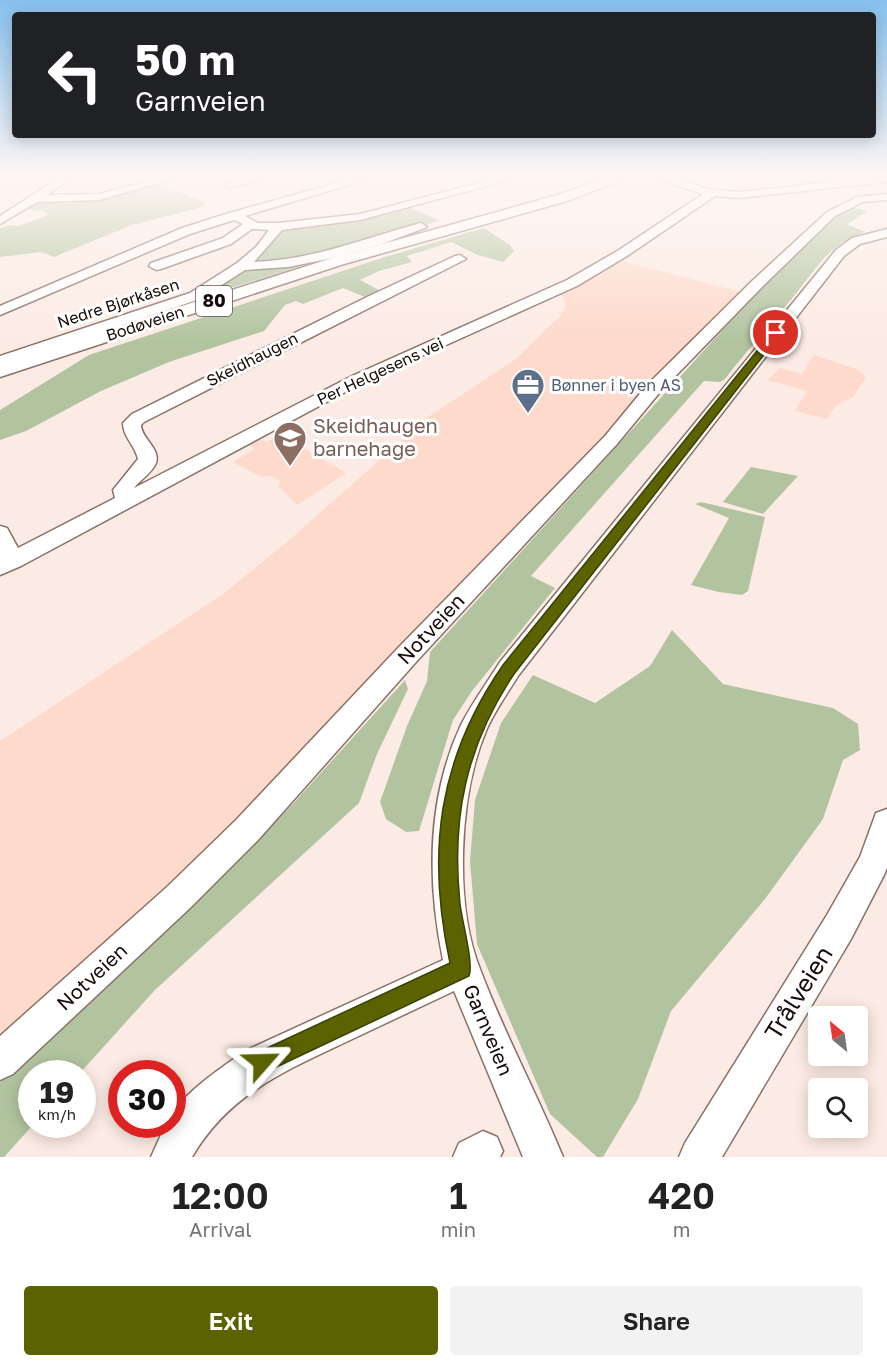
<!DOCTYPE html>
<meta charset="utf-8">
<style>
body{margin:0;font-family:"Golos Text",sans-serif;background:#f2f2f2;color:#222;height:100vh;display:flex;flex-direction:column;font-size:22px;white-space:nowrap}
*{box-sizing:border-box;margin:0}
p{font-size:20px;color:#767676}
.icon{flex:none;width:33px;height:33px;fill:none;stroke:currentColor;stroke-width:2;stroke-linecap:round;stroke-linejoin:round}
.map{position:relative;height:1157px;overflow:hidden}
.details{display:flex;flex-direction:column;background:#fff;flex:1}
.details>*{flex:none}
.top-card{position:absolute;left:12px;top:12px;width:864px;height:126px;border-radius:6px;box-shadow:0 3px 15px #0003;background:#202124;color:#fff;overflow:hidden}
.needle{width:39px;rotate:331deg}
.buttons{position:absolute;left:808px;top:1006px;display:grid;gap:12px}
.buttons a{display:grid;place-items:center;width:60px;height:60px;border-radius:6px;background:#fff;box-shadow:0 3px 15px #0003;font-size:30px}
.speed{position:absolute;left:18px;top:1060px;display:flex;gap:12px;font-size:30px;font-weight:700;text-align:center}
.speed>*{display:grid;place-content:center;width:78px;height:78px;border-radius:50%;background:#fff;box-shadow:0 3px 15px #0003;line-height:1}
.speed small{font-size:15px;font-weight:400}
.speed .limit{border:9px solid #d22;background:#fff;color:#111}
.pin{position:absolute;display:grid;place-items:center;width:51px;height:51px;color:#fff;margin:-26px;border:3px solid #fff;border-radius:50%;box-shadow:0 2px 6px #0007}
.me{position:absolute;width:66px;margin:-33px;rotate:65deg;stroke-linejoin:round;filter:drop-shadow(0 0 4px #0008)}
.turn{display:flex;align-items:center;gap:21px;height:126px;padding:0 24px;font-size:27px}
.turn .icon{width:78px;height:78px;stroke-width:2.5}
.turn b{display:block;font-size:42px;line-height:51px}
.eta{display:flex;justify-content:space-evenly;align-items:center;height:102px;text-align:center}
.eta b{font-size:36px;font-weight:600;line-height:42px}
.action{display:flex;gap:12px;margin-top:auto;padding:12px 24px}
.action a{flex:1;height:69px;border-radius:6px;background:#5b6200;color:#fff;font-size:24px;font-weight:600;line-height:69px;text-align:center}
.action a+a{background:#f2f2f2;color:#222}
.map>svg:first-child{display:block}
.built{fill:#fddacb}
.green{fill:#b1c49f}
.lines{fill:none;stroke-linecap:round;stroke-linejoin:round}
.minor-casing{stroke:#897167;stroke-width:3}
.major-casing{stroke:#897167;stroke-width:3}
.minor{fill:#fff;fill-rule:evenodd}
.major{fill:#fff;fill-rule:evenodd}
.route{fill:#5b6200;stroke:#3b4000;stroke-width:1.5}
.labels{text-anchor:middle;stroke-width:6;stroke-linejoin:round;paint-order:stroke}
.far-street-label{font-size:16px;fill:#140b08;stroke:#fff}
.far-service-label{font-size:16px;fill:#4e5e75;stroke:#fff;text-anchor:start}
.shield{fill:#fff;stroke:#5a5452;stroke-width:1.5}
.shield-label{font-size:18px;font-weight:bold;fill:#140b08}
.education-label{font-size:20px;fill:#785e54;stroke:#fff;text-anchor:start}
.street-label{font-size:20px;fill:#140b08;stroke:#fff}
.near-street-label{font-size:24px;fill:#140b08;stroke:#fff}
</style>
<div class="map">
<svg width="887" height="1157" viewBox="0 0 887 1157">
<rect width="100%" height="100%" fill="#fcebe4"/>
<g class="built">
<path d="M618,260l123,32 -94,94 -50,58 -356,376 -241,223v-302l223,-147 64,-52 144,-127 85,-56 45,-44 5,-9 -4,-11 1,-3z"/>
<path d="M814,355l45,15 7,7 -13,20 -16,8 -11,14 -31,-8 12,-20 -39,-11 12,-12 22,6z"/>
<path d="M280,434l66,39 -49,32 -19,-19 3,-5 -10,-5 -9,1 -29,-15 22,-13 -8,-5 12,-6 8,4z"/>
</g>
<g class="green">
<path d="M151,185l13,2 42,16 -7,5 -67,17 -78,32 -13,-5 -41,5v-29l12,-3 7,1 26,-10 3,-3 -7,-2 16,-6 -19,6 -13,-2 7,-6 11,-2h21l-2,3 57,-9z"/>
<path d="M408,207l32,14 -142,39 -50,4 33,-32v-3z"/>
<path d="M851,207l17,4 -21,13 18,8c-38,13 -48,36 -71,64 -23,28 -47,54 -69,83l-5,3 -16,-1 -173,195 24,12 -83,103 -19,29 -34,111 -13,1 -20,-13 -6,-17 27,-76 20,-45 3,-29 317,-349 88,-86z"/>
<path d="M484,228l26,17 4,6 -11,11 -25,-7 -27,-13 -44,14 5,6 -33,9 -19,9 19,10 -14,7 -22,-9 -40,16 -7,-3 -11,4 -21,26 -95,31 -68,29 -75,40 -26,9v-30l89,-55 296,-98z"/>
<path d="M317,261l-125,39 51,-30z"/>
<path d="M751,467l47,9 -35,38 -40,-12z"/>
<path d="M701,502l64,15 -17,74 -6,4 -23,-3 -28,-7 38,-67 -34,-14z"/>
<path d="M672,630l51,54 110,24 25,16 2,26 -17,10 -20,59 -58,80 -94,112 -33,88 -35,58h-6l-47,-43 -73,-170 -7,-83 5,-61 26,-77 32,-48 62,28 55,-37z"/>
<path d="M405,680l3,9 -31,65 -18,49 -204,187 -76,84h-47l1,51 -29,32h-4v-75l124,-115 166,-160z"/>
</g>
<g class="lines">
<defs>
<g id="minor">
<path d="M57,179h13l-23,16 52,-1 56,-15h18l-74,21 -62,2 -37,22v-8z"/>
<path d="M241,179h22l-34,9 -5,-3z"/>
<path d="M351,179h18l-124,37 13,7h20l82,-9 134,-35h19l-153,41 -78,10 -28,32c59,-2 111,-24 167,-39l6,4 -45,17 -49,14 -45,9 -43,3 -45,29 -200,67v-10l190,-63 47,-30 19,-16 13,-17 -17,-1 -21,15 -70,25 -5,1 -7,-4 2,-3 72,-25 20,-14 -9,-4 -44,14 -190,81v-9l182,-78 47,-15z"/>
<path d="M657,179h18l33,10 31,3 116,-13h32v3l-148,16 -24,-2 -88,60 -50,30 -213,96 -343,184 -21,9v-49l7,2 11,20 97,-50 -2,-8 25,-31c-3,-14 -15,-22 -15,-36l9,-9 235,-117 88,-41 5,-1 6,4 -322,163 -3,3c0,13 20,24 15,38 -4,10 -16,17 -22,25l218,-112 215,-96 52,-30 84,-56z"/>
<path d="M887,194v6l-24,2 -28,14 -73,71 -102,105 -43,52 -201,218 -158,178 -68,68 -177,166 -13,6v-44l168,-150 68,-66 162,-172 207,-212 43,-52 104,-103 75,-69 30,-15z"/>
<path d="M887,229v8l-27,7 -16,12 -326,420c-11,18 -24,36 -32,55 -27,64 -32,173 -6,238 24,64 57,125 83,188h-40l-69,-166c-36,17 -72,34 -108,51 -62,29 -118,53 -154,115h-41l13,-29 2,-3h6c0,-3 0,-7 1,-10 7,-20 57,-54 76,-66l194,-89c-16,-78 -16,-162 18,-235 11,-22 26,-42 39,-63l336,-412 16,-12z"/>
<path d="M887,809v59l-3,7 -33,64 -129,218h-43l6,-14 142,-228 33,-58 16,-44z"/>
<path d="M483,1131l14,6 6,14 -3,6h-47l6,-14z"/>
</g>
<path id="major" d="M605,179h20l-61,23 -220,62 -344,113v-13l332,-106 222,-62z"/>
</defs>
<use href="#minor" class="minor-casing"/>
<use href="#major" class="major-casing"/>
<use href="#minor" class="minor"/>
<use href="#major" class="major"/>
</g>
<linearGradient id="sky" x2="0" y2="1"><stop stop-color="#87c0ee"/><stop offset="0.52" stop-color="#fef6f3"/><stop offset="1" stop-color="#fef6f3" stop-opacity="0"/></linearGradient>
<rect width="887" height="341" fill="url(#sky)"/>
<path class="route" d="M773,331l8,2 -267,341c-48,72 -63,144 -54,230 2,17 14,60 9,72l-199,94 -8,3 -8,-3 -3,-8 3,-8 196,-91c-24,-111 -12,-204 53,-298z"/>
<defs>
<symbol id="office-pin" viewBox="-11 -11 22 30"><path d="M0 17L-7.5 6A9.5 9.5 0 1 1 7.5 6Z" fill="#5c6f8a" stroke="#fff"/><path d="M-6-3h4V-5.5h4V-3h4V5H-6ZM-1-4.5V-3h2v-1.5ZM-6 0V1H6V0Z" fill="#fff"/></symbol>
<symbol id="school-pin" viewBox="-11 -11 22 30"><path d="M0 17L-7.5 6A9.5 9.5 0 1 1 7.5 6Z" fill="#8d6e63" stroke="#fff"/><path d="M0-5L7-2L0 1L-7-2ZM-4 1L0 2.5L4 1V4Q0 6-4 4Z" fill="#fff"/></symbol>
</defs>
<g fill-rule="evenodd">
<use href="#office-pin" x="509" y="366" width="38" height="52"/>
<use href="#school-pin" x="271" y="419" width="38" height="52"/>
</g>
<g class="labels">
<g class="far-street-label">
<text transform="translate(118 303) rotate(-18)" y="6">Nedre Bjørkåsen</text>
<text transform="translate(145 323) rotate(-18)" y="6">Bodøveien</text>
<text transform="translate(252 359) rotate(-27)" y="6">Skeidhaugen</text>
<text transform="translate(380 371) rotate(-25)" y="6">Per Helgesens vei</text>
</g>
<g class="far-service-label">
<text x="551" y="391">Bønner i byen AS</text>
</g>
<rect class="shield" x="196" y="286" width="36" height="30" rx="4.5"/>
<g class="shield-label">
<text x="214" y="307">80</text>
</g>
<g class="education-label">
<text x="313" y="433">Skeidhaugen<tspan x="313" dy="23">barnehage</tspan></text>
</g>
<g class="street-label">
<text transform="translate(431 629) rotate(-47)" y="7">Notveien</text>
<text transform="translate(92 977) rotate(-43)" y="7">Notveien</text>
<text transform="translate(488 1030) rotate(67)" y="7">Garnveien</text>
</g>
<g class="near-street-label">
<text transform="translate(799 993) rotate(-58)" y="8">Trålveien</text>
</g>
</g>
</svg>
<div class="buttons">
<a><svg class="needle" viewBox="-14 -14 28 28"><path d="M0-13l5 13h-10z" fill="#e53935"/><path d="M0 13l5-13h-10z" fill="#767676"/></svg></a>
<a><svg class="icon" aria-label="search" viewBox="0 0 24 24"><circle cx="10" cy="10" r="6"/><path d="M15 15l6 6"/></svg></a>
</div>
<div class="speed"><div>19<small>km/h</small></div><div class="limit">30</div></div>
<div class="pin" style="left:776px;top:333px;background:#d93025"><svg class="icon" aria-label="arrive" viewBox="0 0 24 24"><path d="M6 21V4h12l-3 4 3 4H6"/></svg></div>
<svg class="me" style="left:262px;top:1062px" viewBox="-20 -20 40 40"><path d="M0-17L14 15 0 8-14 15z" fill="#5b6200" stroke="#fff" stroke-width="4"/></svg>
<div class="top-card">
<div class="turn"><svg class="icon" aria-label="left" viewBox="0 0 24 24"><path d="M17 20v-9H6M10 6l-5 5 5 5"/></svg><div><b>50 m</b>Garnveien</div></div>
</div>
</div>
<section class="details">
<div class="eta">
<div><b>12:00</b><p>Arrival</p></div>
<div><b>1</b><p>min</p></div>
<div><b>420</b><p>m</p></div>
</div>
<div class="action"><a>Exit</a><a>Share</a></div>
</section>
